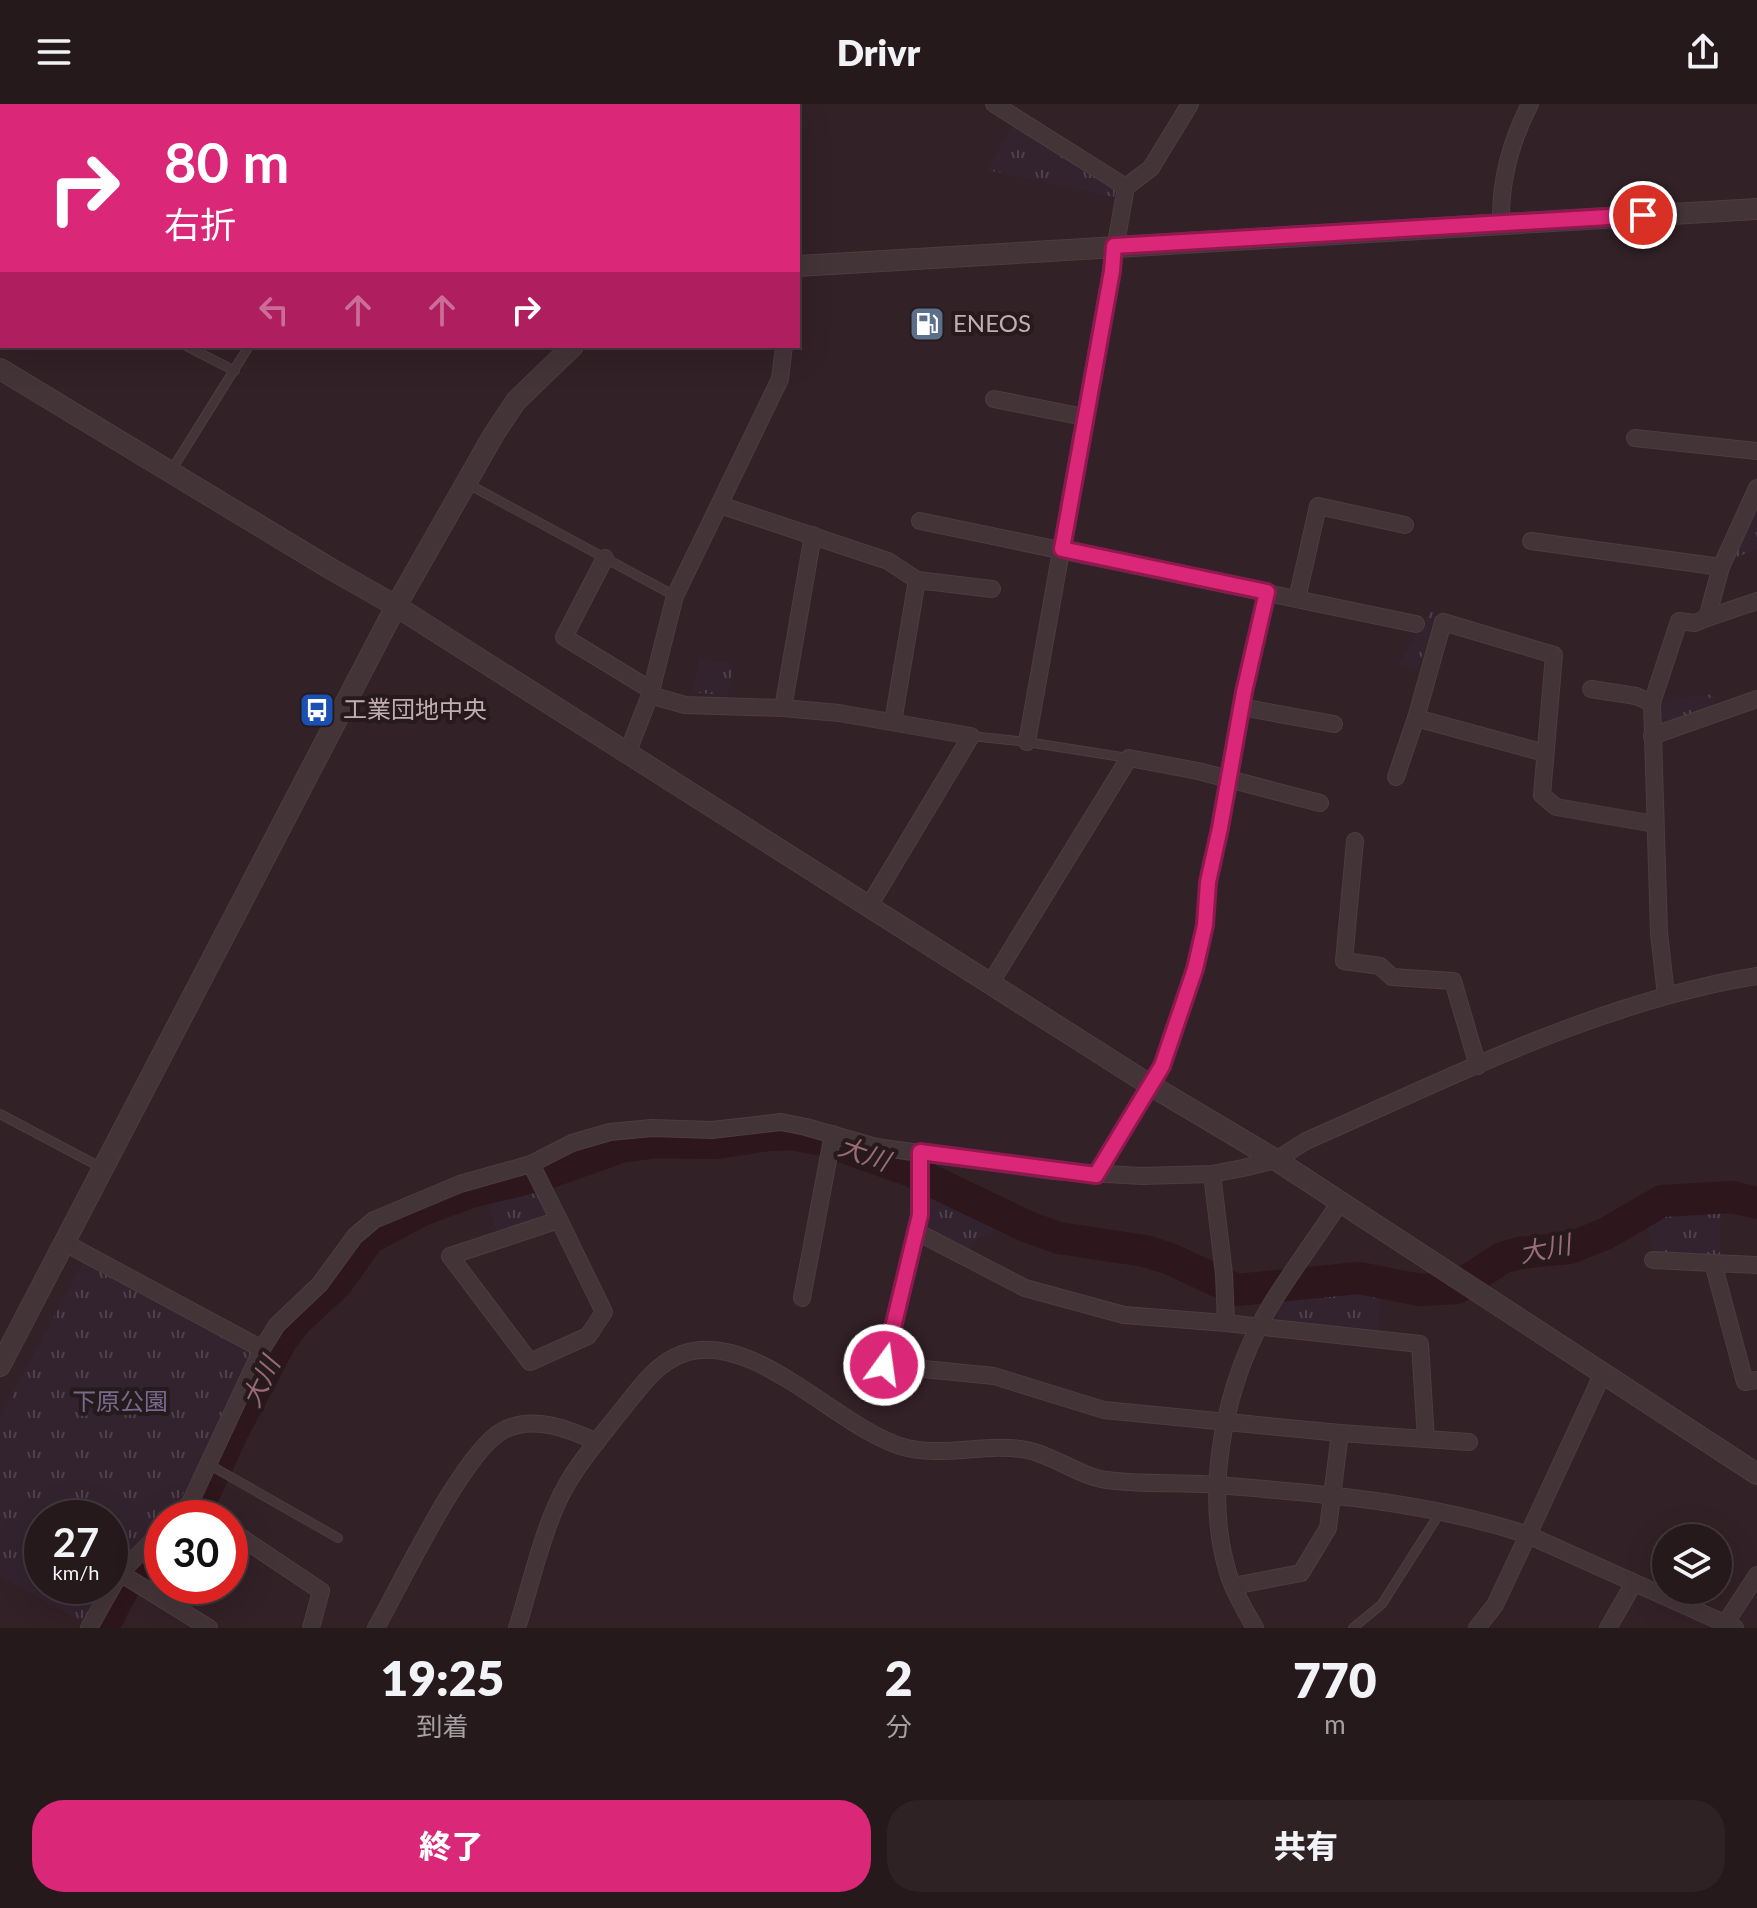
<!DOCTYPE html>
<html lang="ja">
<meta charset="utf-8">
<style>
body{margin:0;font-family:Lato,"Noto Sans JP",sans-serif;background:#2e2225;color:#f1f3f6;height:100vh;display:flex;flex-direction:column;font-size:30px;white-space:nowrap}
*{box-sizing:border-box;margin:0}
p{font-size:26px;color:#a4a0a3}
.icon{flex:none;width:44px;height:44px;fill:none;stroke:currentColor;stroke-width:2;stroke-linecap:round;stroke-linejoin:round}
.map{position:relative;height:1524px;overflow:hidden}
.panel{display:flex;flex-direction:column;background:#26191c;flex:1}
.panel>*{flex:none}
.guide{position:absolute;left:0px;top:0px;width:800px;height:244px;box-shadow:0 8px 32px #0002,0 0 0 2px #42383b;background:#db2777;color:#fff;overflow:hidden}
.buttons{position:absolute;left:1652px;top:1420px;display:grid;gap:16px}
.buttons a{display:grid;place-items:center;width:80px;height:80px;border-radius:50%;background:#26191c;box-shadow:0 8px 32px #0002,0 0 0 2px #42383b;font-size:40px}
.speed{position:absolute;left:24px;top:1396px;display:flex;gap:16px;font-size:40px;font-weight:700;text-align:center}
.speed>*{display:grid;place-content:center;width:104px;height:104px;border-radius:50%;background:#26191c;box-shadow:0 8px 32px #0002,0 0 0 2px #42383b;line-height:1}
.speed small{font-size:20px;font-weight:400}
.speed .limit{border:12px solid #d22;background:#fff;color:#111}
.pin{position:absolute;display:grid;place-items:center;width:68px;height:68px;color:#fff;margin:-34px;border:4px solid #fff;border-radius:50%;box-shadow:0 2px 8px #0007}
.me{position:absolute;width:88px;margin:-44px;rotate:14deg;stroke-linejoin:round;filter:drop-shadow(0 0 6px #0008)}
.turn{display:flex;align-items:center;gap:28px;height:168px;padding:0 32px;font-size:36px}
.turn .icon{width:104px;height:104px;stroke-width:2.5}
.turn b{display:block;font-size:56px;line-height:68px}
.lanes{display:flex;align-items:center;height:76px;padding:0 32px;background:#0003;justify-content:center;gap:40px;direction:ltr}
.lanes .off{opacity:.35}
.eta{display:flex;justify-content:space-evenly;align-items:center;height:136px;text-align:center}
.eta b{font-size:48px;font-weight:800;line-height:56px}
.cta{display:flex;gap:16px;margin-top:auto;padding:16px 32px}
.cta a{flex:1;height:92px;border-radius:32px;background:#db2777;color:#fff;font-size:32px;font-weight:800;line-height:92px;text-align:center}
.cta a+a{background:#2e2225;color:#f1f3f6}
header{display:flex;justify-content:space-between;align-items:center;height:104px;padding:0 32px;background:#26191c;font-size:36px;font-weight:800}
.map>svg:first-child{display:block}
.grass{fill:url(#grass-tufts)}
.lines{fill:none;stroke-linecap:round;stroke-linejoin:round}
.river{stroke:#2d161c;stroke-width:32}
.service-casing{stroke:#4c3d41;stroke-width:10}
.minor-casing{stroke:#4c3d41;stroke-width:18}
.tertiary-casing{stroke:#4c3d41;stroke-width:22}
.service{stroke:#433438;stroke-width:8}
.minor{stroke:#433438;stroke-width:16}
.tertiary{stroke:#433438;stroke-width:20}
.route-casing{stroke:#8e194d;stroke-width:20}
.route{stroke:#db2777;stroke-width:14}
.labels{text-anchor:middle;stroke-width:8;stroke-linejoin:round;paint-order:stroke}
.poi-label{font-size:24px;fill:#c0aeb2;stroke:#271a1d;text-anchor:start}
.park-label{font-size:24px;fill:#77698d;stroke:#271a1d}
.water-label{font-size:26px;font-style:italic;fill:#9b6b78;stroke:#271a1d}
</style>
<header><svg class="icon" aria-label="menu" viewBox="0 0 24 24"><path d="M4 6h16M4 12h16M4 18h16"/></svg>Drivr<svg class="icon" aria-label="share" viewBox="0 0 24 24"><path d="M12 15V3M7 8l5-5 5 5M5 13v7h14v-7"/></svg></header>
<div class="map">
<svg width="1757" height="1524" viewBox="0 0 1757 1524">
<defs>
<pattern id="grass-tufts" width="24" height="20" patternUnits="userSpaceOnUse" patternTransform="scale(2)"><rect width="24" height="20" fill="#33232f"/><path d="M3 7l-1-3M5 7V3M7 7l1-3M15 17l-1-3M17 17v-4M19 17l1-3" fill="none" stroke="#4f404b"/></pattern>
</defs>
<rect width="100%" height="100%" fill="#322126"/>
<g class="grass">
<path d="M1015,18l101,63 -2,12 -126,-27z"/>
<path d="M1756,403l1,43 -24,8z"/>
<path d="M1431,506l5,1 -19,60 -18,-7z"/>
<path d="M699,555l34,5 -6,32 -34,-4z"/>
<path d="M1713,590l1,12 -57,20 3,-24z"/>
<path d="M537,1075l13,30 -5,14 -46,15 -14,-42z"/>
<path d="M923,1076l90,44 -36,14 -10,17 -47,-24z"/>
<path d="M1721,1101l-1,54 -66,-7 -9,-36 17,-6z"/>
<path d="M84,1157l168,92 -56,121 -27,41 -21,14 -27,30 -11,19v-60h-68v68h64l-21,37 -85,-47v-158z"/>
<path d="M1359,1177l22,4 -4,52 -92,-10 -9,-13 15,-26z"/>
</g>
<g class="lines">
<g class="river">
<path d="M193,1414l40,-87 49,-92 15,-19 40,-37 32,-45 53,-28 49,-18 74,-18 76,-27 36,-5 60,1 51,-8 23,-1 32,6 88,31 117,56 31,11 86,13 23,7 69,32 122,-12 61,12 36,-2 46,-30 17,-5 51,-5 35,-14 57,-33 70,-4 25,6"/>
<path d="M103,1524c15,-31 30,-64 59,-84"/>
</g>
<defs>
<g id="service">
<path d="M654,0l4,2"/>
<path d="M380,2l1,-2"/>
<path d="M0,141l2,1"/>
<path d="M186,242l49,25"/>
<path d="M171,367l78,-125"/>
<path d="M468,380l207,112"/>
<path d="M971,632l56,6 101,16"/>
<path d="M0,1010l102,54"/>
<path d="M1096,1070l66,-108 33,-97 10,-44 3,-43 36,-190 23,-100"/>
<path d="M208,1360l130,74"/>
<path d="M1353,1524l29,-24 59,-93"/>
</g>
<g id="minor">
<path d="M994,0l132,83"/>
<path d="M1501,119c-1,-42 10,-82 29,-119"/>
<path d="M994,295l90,18"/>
<path d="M1635,334l122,13"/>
<path d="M720,401l168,56 29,19 -24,142"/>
<path d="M920,417l496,103"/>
<path d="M1531,437l190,26"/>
<path d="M605,454l-41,79 87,53"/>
<path d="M917,476l75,9"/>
<path d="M1297,495l21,-93 87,19"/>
<path d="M1707,514l50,-17"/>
<path d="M1591,585l45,7 16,7"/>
<path d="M650,591l35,10 98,3 56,5 132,23 -102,170"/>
<path d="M1241,603l93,17"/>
<path d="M783,604l30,-173"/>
<path d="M1652,632l105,-37"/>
<path d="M1027,638l99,-555 25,-19 39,-64"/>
<path d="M1545,649l-129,-35 27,-96 111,33 -12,140 14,12 99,17"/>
<path d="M627,650l23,-59 25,-99 105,-217 4,-33"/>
<path d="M1396,673l20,-59"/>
<path d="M1355,737l-11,120 36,5 12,11 61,4 25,85"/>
<path d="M990,880l139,-226 69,13 122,32"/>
<path d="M1666,891l-7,-62 -7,-230 27,-82 16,2 12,-5 14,-51 36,-79"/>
<path d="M920,1048v63l-3,17 108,56 99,27 102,8 194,21 6,95"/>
<path d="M531,1060l28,56"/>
<path d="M1212,1070l12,100 2,49"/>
<path d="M559,1116l45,92 -16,24 -58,26 -80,-106z"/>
<path d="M917,1128l-33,133 110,11 110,34 236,23 129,9"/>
<path d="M65,1139l197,106"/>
<path d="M1653,1156l60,3"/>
<path d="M1757,1161l-44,-2 32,119 12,-2"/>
<path d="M802,1194l31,-164"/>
<path d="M190,1399l22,15"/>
<path d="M175,1414l15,-15 72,-154 15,-24 43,-41 35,-48 19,-16 86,-36 71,-20 41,-21 38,-11 42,-4 60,2 69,-8 25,5 70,20 177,24 89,5 70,-2 31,-6 33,-8 30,-19c146,-64 292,-139 451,-165"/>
<path d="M230,1426l91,61 -10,37"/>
<path d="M120,1469l89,55"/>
<path d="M1233,1482l68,-13 27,-45 12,-95"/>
<path d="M1725,1520l32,-49"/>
<path d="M89,1524l31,-55 42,-42"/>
<path d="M376,1524c25,-44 86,-174 126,-197 30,-17 67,-2 95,11"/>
<path d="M517,1524c14,-44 27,-105 50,-144 15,-26 35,-49 54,-73 18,-22 34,-47 61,-57 69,-26 153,71 218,92 41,13 85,-4 127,4 28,6 52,26 80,30 35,5 73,2 109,5 103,8 214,17 312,50l74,-160"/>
<path d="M1255,1524c-10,-18 -21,-35 -27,-55 -26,-86 -2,-194 44,-270 21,-34 46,-67 68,-101"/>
<path d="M1477,1524l18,-23 33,-70 207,93"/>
<path d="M1608,1524l26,-45"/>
</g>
<g id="tertiary">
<path d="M670,2l1,-2"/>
<path d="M798,162l959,-57"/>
<path d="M0,265l331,200 65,37 754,479 126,75 481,314"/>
<path d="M0,1262l396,-760 98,-172 22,-33 57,-55"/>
</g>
</defs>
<use href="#service" class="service-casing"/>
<use href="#minor" class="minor-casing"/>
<use href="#tertiary" class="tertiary-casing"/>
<use href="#service" class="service"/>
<use href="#minor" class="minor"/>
<use href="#tertiary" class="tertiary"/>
</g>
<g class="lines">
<defs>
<path id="route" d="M884,1261l36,-150v-63l176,23 66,-109 33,-97 10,-44 3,-43 12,-54 24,-136 23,-100 -205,-43 50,-278 2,-25 529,-31"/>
</defs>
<use href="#route" class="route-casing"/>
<use href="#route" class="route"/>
</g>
<defs>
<symbol id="fuel-square" viewBox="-11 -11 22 22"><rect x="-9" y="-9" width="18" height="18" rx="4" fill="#5c6f8a" stroke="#271a1d"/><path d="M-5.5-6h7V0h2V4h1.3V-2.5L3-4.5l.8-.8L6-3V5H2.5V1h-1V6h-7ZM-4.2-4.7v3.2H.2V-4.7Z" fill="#fff"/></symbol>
<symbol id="bus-square" viewBox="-11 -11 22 22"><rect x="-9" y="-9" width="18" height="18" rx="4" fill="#1a4fb4" stroke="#271a1d"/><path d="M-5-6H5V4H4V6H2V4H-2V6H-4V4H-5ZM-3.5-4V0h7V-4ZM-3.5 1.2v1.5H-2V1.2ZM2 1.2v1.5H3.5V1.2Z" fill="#fff"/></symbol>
</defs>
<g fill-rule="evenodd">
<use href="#fuel-square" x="907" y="200" width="40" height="40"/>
<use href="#bus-square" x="297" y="586" width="40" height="40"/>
</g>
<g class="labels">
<g class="poi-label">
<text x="953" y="228">ENEOS</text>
<text x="343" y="614">工業団地中央</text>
</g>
<g class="park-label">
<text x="120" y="1306">下原公園</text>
</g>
<g class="water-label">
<text transform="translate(864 1050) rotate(19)" y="9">大川</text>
<text transform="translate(1545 1145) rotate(-11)" y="9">大川</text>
<text transform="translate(261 1278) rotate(-64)" y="9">大川</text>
</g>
</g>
</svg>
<div class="buttons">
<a><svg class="icon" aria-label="layers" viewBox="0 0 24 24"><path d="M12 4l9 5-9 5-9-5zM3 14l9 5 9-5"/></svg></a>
</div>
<div class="speed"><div>27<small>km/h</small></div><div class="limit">30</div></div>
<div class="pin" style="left:1643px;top:111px;background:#d93025"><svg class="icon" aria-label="arrive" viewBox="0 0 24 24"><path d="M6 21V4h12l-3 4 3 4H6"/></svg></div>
<svg class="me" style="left:884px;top:1261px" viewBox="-20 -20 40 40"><circle r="17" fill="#db2777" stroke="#fff" stroke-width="3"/><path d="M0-11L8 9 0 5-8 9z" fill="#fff"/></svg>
<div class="guide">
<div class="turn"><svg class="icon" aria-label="right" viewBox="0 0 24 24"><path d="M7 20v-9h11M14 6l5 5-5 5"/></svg><div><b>80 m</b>右折</div></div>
<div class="lanes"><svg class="icon off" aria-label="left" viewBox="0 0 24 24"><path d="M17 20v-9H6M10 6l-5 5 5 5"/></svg><svg class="icon off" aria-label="ahead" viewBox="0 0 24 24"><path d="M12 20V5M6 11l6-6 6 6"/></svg><svg class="icon off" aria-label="ahead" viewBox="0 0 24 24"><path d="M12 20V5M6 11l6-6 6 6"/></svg><svg class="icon" aria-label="right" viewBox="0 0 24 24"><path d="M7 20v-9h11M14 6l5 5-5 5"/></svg></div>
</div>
</div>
<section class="panel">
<div class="eta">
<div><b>19:25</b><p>到着</p></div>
<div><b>2</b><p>分</p></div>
<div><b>770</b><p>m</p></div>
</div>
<div class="cta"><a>終了</a><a>共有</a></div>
</section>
